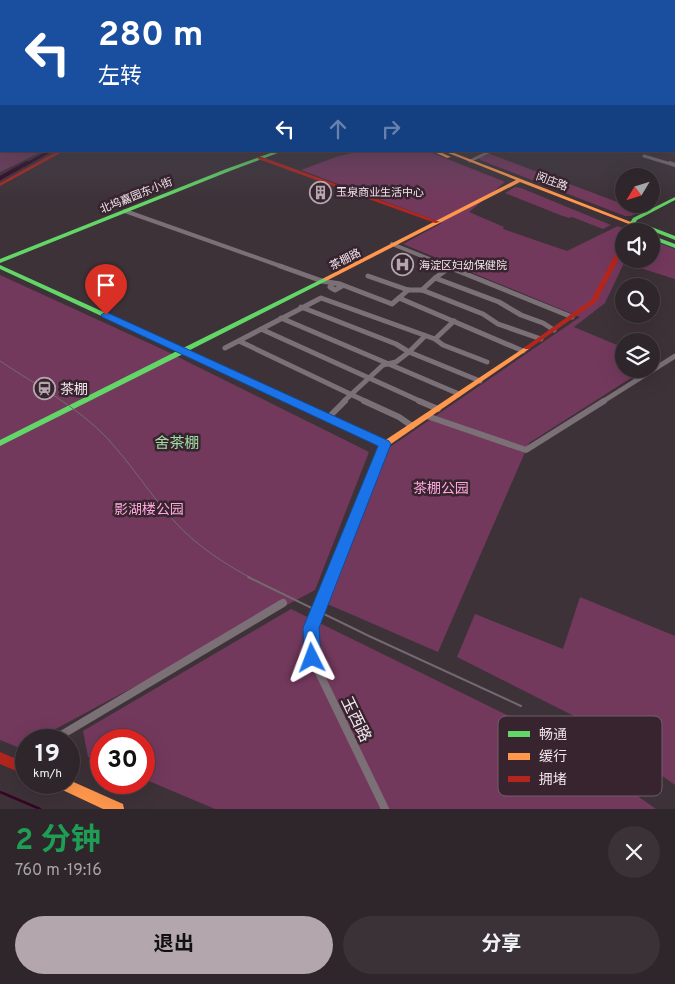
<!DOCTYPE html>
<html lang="zh">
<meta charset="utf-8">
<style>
body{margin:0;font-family:Overpass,"Noto Sans SC",sans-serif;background:#3a3236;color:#f1f3f6;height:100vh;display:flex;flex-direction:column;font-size:19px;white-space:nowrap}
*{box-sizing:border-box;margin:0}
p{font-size:16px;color:#a7a5a8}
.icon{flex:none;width:28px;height:28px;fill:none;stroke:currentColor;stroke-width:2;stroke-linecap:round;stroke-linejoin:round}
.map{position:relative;height:809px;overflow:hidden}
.details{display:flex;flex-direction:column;background:#2e262a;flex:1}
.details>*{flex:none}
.hud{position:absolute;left:0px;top:0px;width:675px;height:152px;box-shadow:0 5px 20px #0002,0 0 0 1px #494347;background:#1a4fa0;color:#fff;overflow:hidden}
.needle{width:32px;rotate:232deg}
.fabs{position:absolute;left:615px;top:168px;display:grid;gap:10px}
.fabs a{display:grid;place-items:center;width:45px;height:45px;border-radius:50%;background:#2e262a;box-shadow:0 5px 20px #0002,0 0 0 1px #494347;font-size:25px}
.speed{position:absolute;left:15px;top:729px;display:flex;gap:10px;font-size:25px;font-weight:700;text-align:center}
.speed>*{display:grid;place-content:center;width:65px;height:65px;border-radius:50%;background:#2e262a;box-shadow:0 5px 20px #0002,0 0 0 1px #494347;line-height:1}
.speed small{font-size:12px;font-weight:400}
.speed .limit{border:8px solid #d22;background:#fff;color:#111}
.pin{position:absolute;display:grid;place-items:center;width:42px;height:42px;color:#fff;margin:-51px -21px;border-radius:50% 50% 50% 0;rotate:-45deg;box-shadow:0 0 5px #0007}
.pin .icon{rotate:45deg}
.me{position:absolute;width:55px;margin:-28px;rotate:357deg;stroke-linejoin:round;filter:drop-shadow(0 0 4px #0008)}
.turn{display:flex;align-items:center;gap:18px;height:105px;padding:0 15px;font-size:22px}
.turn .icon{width:65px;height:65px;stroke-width:2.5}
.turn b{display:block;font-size:35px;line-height:42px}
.lanes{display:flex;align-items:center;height:48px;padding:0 15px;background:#0003;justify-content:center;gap:25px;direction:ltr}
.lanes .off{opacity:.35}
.round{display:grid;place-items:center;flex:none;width:52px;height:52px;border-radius:26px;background:#3a3236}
.headline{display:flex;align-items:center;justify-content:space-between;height:85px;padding:0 15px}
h1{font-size:30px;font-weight:700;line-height:38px;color:#1e9e55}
.primary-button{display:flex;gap:10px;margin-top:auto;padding:10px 15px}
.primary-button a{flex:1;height:58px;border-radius:30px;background:#b3a6ad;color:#111;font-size:20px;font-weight:700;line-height:58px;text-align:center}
.primary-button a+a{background:#3a3236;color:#f1f3f6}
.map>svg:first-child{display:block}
.green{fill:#73395d}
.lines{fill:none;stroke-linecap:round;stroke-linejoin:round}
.stream{stroke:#350426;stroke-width:2.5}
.canal-far1{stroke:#350426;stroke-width:3}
.canal{stroke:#350426;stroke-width:4}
.street-far4{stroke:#7c7077;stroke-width:3}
.street-far3{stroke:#7c7077;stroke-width:4}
.street-far2{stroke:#7c7077;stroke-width:5}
.street-far1{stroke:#7c7077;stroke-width:6}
.street{stroke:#7c7077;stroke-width:8}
.fast{fill:#63d668;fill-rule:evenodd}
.slow{fill:#ff974d;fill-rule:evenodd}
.jam{fill:#b3261e;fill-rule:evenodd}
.tram-far1{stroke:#74696f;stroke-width:1}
.tram{stroke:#74696f;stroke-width:2}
.route{fill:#1a73e8;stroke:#114b97}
.labels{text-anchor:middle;stroke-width:5;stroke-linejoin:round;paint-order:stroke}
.far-street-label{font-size:11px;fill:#f2e5ec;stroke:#37242f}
.far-poi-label{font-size:11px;fill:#f2e5ec;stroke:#37242f;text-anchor:start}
.poi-label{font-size:14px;fill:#f2e5ec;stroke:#37242f;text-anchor:start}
.park-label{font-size:14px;fill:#fea7db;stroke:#37242f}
.neighbourhood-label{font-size:15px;fill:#9fdba2;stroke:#37242f}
.near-street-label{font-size:16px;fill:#f2e5ec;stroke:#37242f}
.key{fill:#37242f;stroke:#6f5e68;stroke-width:1}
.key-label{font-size:14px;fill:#f2e5ec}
</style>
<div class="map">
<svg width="675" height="809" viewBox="0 0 675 809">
<rect width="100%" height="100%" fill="#3d3238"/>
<g class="green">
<path d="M0,105l1,46h42l-43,21z"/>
<path d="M359,151h68l76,30 2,1 -36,30 35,15 -1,2 64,22 51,-25 12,5h-6v28h27v-19l24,9v30l-51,-16 -19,40 -31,24 50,21v21h21l-116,74 -91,209 -113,-49 65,-156 190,-130 -177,-73 39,-21 -141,-53 35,-13z"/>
<path d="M490,154l151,57 -10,5h-6l-145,-56 -1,-2z"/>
<path d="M515,187l6,1 90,37 -8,4 -31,-12 -3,1 -9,-3 -55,-22z"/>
<path d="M0,275l166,76 203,101 -54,138 -280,150h-9v5l-6,3 -20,-8z"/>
<path d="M580,597l95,39v149l-87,-62 -131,-66 18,-43 88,35z"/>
<path d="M291,609l267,131 98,69h-441l-71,-30v-39h-43v22l-13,-5 -5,-26z"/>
</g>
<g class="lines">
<path class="stream" d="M0,792l40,17"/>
<path class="canal-far1" d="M25,165l25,-14"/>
<path class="canal" d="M0,178l27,-15"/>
<g class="street-far4">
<path d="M644,156l30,9"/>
<path d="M470,161l21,-10"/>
</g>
<g class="street-far3">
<path d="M670,163l5,2"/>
<path d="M125,211l158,56"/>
<path d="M392,244l57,23"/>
</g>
<g class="street-far2">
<path d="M280,266l42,15 18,3 52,20 7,-6"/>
<path d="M446,266l126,51"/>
<path d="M449,268l-14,10 64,24 22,13 22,8 11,7"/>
<path d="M368,276l40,14h14l61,24 15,10 43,15"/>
<path d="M332,284l-2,3 5,3 7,-4"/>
<path d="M408,290l-9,8 124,53"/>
<path d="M422,290l13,-12"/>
<path d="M301,307l95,37 13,8 -13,10 -13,3 -40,37"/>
<path d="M281,318l178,76"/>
<path d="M261,329l161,73"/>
<path d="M425,336l-16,16 71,29"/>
<path d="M435,339l19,-18"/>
<path d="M239,341l128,61"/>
<path d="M225,348l96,-50 114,41 8,6 44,17"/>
<path d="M602,402l73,-46"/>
</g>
<g class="street-far1">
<path d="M364,401l35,16 13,9"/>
<path d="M419,401l19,8"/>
<path d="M427,416l99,34 78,-49"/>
<path d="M328,418l17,-17"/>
<path d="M331,578l54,-134"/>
</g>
<g class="street">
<path d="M331,577l-20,50 1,31 73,151"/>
<path d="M53,740l230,-137"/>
<path d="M14,763l12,-7"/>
</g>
<g class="fast">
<path d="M276,151h7l-53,20 -230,92v-4l226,-90z"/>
<path d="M675,197v3l-38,20 -3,5 -5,-1 4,-6z"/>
<path d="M645,226h4l26,10v4l-30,-12z"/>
<path d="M651,235l24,9v4l-24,-9z"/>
<path d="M0,265l183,83 141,-70h4v2l-140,71 152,69 1,2 -1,2h-6l-151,-70 -183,92v-6l177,-89 -177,-82z"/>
</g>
<g class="slow">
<path d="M432,151h6l13,6 -4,1z"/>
<path d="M443,151h6l205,80 -3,2v-2h-4l-127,-49 -192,98h-4v-2l192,-98z"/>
<path d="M527,346l3,2 -1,1 -141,97h-6l-48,-22 -1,-2 1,-2h6l44,21z"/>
<path d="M69,780l54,24 1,5h-21l-49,-23 -2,-4h17z"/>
</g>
<g class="jam">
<path d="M58,151h6l-64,35v-3z"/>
<path d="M258,157h4l178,65 -5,1 -177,-64z"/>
<path d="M624,241v8l-28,53 -67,47h-4l-1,-1 1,-1 66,-47 30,-57z"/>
<path d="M0,752l26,11v12l-26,-11z"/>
</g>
<path class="tram-far1" d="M0,361c36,24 78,46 108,78 24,26 43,57 67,83 21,23 48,41 76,56"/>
<path class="tram" d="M248,577l121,59 152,70"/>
</g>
<linearGradient id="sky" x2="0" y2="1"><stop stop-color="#221c1f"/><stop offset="0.43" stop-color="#514f5e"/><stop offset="1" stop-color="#514f5e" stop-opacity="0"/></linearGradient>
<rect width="675" height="199" fill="url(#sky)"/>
<path class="route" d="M106,312l283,129 2,3 -72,184 2,30 -3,6 -6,2 -5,-2 -3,-6 -1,-30 75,-182 -276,-129 -1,-2z"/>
<defs>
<symbol id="building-ring" viewBox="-11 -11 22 22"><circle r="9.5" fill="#37242f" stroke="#b3a6ad" stroke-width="1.5"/><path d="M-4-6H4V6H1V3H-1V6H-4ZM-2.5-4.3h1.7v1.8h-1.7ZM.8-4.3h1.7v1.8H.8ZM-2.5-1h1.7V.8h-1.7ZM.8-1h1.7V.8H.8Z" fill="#b3a6ad"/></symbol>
<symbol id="hospital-ring" viewBox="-11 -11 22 22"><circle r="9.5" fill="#37242f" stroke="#b3a6ad" stroke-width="1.5"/><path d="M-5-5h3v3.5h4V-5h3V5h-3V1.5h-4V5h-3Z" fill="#b3a6ad"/></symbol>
<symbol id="station-ring" viewBox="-11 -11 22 22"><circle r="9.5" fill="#37242f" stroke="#b3a6ad" stroke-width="1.5"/><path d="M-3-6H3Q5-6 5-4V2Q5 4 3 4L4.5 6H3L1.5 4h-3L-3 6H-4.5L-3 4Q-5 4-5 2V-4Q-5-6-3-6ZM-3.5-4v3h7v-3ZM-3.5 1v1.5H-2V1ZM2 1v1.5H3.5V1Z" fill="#b3a6ad"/></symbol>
</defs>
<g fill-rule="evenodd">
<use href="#building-ring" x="308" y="180" width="25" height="25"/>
<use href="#hospital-ring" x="390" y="252" width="25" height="25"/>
<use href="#station-ring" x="32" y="376" width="25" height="25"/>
</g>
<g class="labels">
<g class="far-street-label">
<text transform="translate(552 181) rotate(20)" y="4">闵庄路</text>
<text transform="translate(136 195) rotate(-22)" y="4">北坞嘉园东小街</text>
<text transform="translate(345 259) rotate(-27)" y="4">茶棚路</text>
</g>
<g class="far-poi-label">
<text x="336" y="196">玉泉商业生活中心</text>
<text x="419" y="269">海淀区妇幼保健院</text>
</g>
<g class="poi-label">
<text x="60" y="394">茶棚</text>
</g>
<g class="park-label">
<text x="441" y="493">茶棚公园</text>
<text x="149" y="514">影湖楼公园</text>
</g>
<g class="neighbourhood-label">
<text x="177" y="448">舍茶棚</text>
</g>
<g class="near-street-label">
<text transform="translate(357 719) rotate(64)" y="6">玉西路</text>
</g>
</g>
<rect x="498" y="716" width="164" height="80" rx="8" class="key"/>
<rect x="508" y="731" width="22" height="6" fill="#63d668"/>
<rect x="508" y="753" width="22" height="7" fill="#ff974d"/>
<rect x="508" y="776" width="22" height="6" fill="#b3261e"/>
<g class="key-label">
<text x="539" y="739">畅通</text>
<text x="539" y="761">缓行</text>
<text x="539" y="784">拥堵</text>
</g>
</svg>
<div class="fabs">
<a><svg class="needle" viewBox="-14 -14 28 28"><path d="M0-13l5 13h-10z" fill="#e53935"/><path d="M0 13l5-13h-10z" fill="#a7a5a8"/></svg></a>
<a><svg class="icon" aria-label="sound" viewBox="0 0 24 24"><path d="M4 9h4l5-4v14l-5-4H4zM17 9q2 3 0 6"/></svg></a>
<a><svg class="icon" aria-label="search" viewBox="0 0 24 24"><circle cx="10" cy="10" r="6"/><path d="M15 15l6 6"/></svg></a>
<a><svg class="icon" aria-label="layers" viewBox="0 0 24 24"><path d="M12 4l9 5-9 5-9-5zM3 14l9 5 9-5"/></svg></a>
</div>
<div class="speed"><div>19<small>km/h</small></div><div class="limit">30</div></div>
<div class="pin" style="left:106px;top:315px;background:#d93025"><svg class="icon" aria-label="arrive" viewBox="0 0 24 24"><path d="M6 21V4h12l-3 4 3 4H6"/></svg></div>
<svg class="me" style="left:312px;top:658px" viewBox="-20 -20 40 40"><path d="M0-17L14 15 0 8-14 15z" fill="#1a73e8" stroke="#fff" stroke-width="4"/></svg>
<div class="hud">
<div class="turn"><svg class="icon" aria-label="left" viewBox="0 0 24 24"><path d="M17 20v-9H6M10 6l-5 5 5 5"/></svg><div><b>280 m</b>左转</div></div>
<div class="lanes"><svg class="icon" aria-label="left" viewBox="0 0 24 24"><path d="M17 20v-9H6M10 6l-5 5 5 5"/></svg><svg class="icon off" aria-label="ahead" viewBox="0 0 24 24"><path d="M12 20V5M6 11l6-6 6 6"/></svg><svg class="icon off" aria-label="right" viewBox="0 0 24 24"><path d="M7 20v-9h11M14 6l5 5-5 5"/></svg></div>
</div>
</div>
<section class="details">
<div class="headline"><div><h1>2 分钟</h1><p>760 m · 19:16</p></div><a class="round"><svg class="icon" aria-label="close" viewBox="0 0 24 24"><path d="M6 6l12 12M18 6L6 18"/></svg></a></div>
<div class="primary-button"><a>退出</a><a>分享</a></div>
</section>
